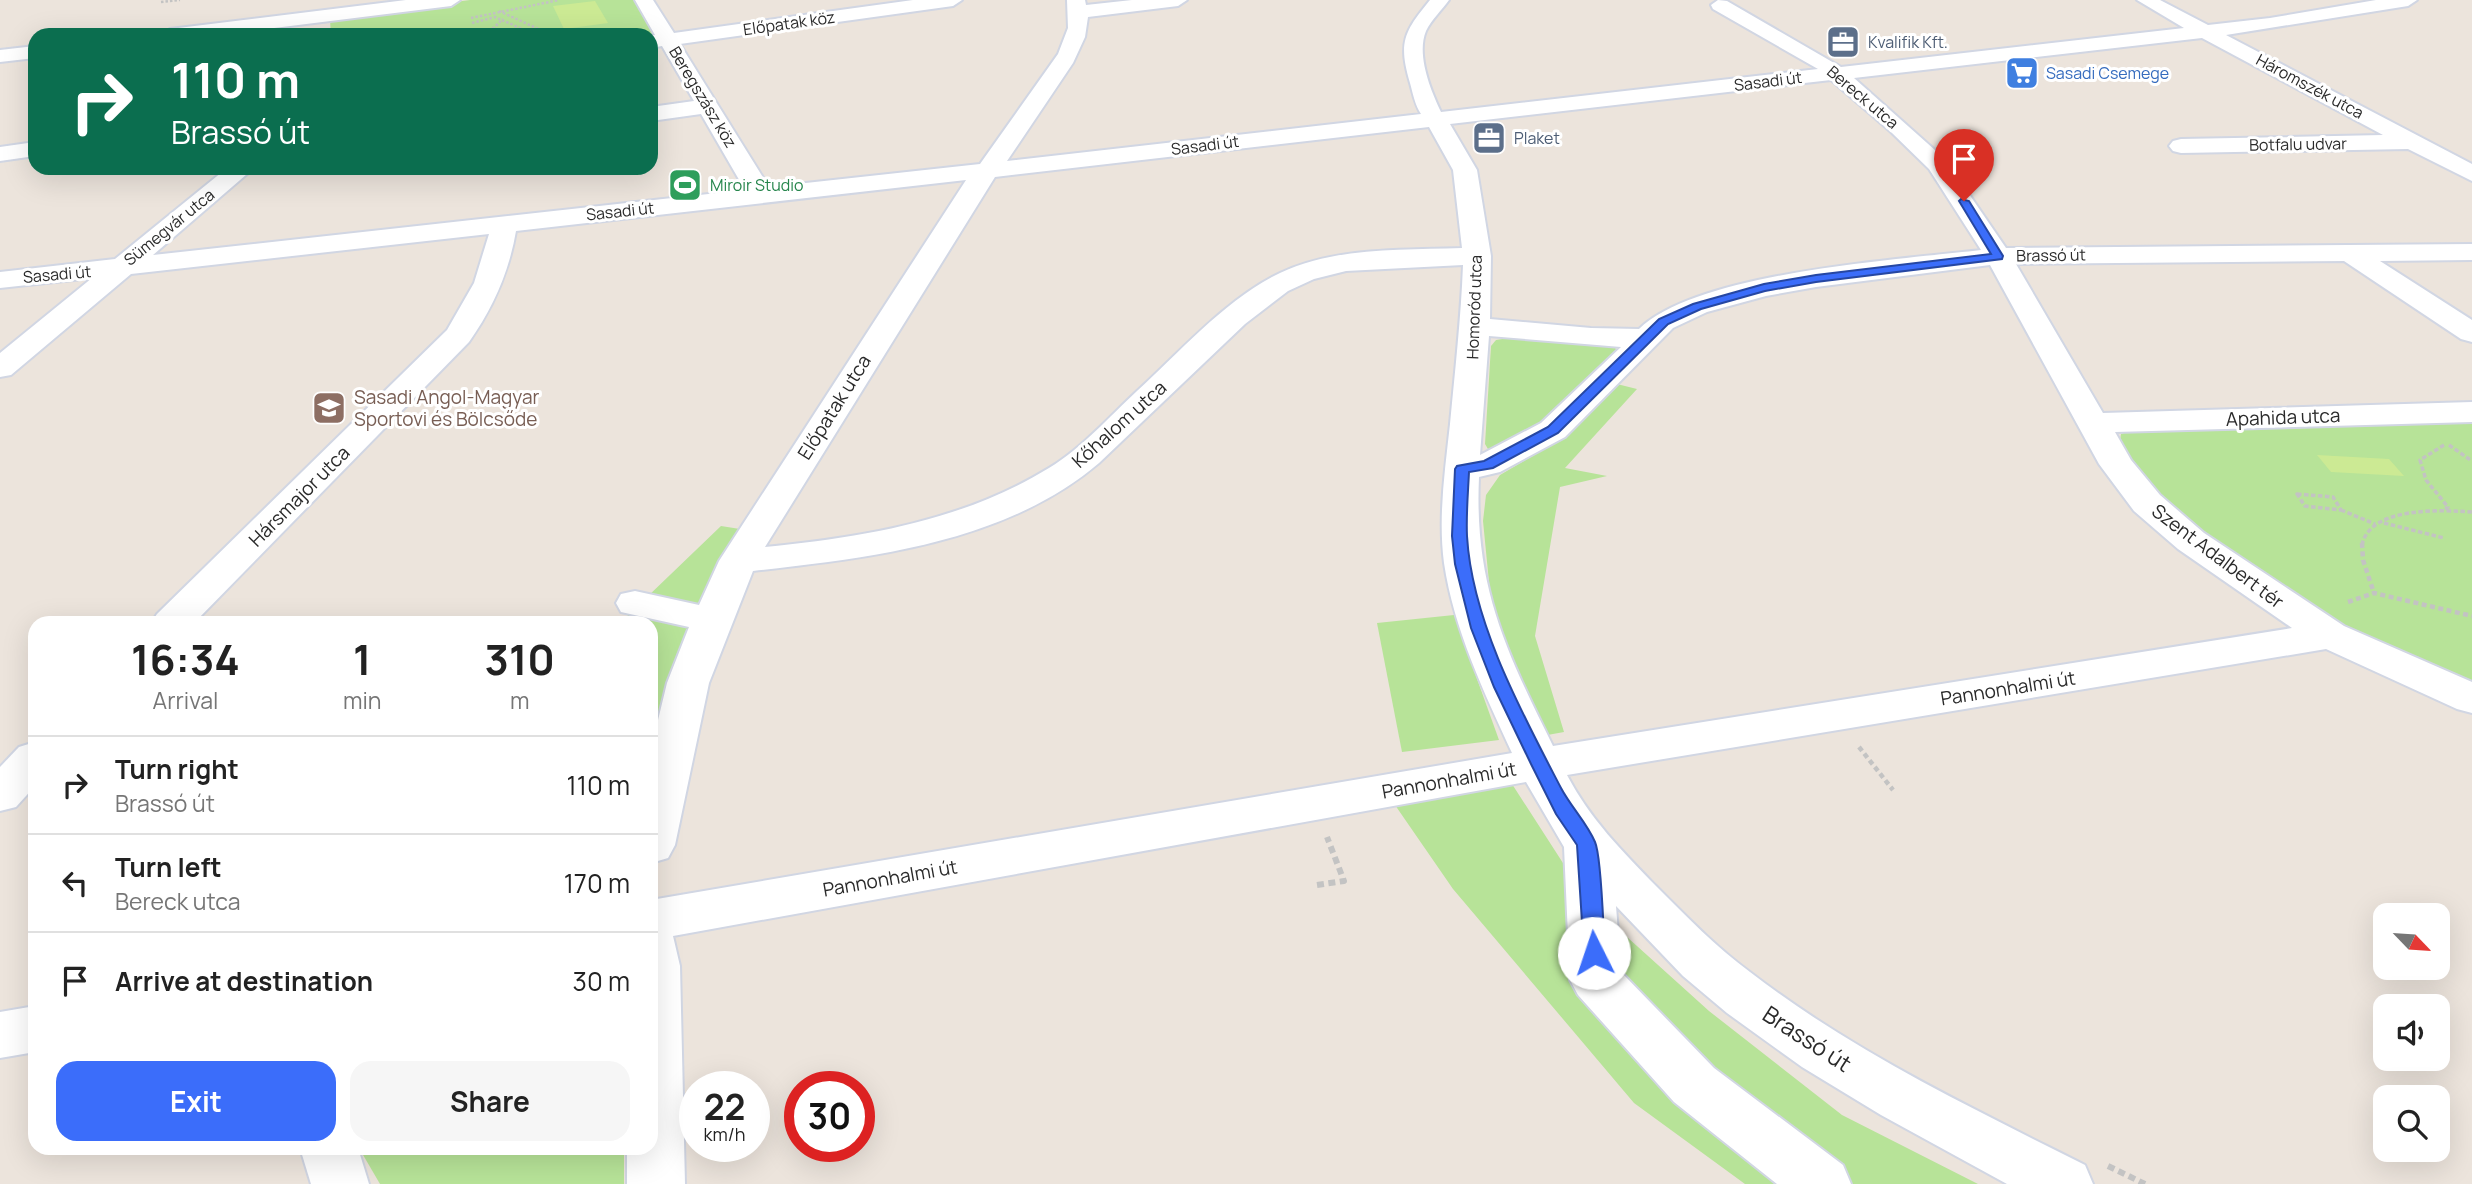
<!DOCTYPE html>
<meta charset="utf-8">
<style>
body{margin:0;font-family:Manrope,sans-serif;background:#f6f6f6;color:#222;height:100vh;display:flex;flex-direction:column;font-size:26px;white-space:nowrap}
*{box-sizing:border-box;margin:0}
p{font-size:23px;color:#767676}
.icon{flex:none;width:38px;height:38px;fill:none;stroke:currentColor;stroke-width:2;stroke-linecap:round;stroke-linejoin:round}
.map{position:relative;flex:1;overflow:hidden}
.sheet{position:absolute;left:28px;top:616px;width:630px;height:539px;display:flex;flex-direction:column;background:#fff;border-radius:21px;box-shadow:0 7px 28px #0002}
.sheet>*{flex:none}
.guide{position:absolute;left:28px;top:28px;width:630px;height:147px;border-radius:21px;box-shadow:0 7px 28px #0002;background:#0b6e4f;color:#fff;overflow:hidden}
.needle{width:46px;rotate:115deg}
.fabs{position:absolute;left:2373px;top:903px;display:grid;gap:14px}
.fabs a{display:grid;place-items:center;width:77px;height:77px;border-radius:14px;background:#fff;box-shadow:0 7px 28px #0002;font-size:35px}
.speed{position:absolute;left:679px;top:1071px;display:flex;gap:14px;font-size:35px;font-weight:700;text-align:center}
.speed>*{display:grid;place-content:center;width:91px;height:91px;border-radius:50%;background:#fff;box-shadow:0 7px 28px #0002;line-height:1}
.speed small{font-size:18px;font-weight:400}
.speed .limit{border:10px solid #d22;background:#fff;color:#111}
.pin{position:absolute;display:grid;place-items:center;width:60px;height:60px;color:#fff;margin:-72px -30px;border-radius:50% 50% 50% 0;rotate:-45deg;box-shadow:0 0 7px #0007}
.pin .icon{rotate:45deg}
.me{position:absolute;width:77px;margin:-38px;rotate:356deg;stroke-linejoin:round;filter:drop-shadow(0 0 5px #0008)}
.turn{display:flex;align-items:center;gap:24px;height:147px;padding:0 28px;font-size:32px}
.turn .icon{width:91px;height:91px;stroke-width:2.5}
.turn b{display:block;font-size:49px;line-height:60px}
.eta{display:flex;justify-content:space-evenly;align-items:center;height:119px;text-align:center}
.eta b{font-size:42px;font-weight:700;line-height:49px}
.button{display:flex;gap:14px;margin-top:auto;padding:14px 28px}
.button a{flex:1;height:80px;border-radius:21px;background:#3b6dfa;color:#fff;font-size:28px;font-weight:700;line-height:80px;text-align:center}
.button a+a{background:#f6f6f6;color:#222}
ul{padding:0;list-style:none}
li{display:flex;align-items:center;gap:21px;height:98px;padding:0 28px;border-top:2px solid #e0e0e0}
li div{flex:1}
li b{display:block;font-size:26px}
li em{font-style:normal}
.map>svg:first-child{display:block}
.green{fill:#b7e398}
.pitch{fill:#ccea94}
.lines{fill:none;stroke-linecap:round;stroke-linejoin:round}
.minor-casing{stroke:#d1d6e3;stroke-width:4}
.path-far3{stroke:#c3c3c3;stroke-width:2.5;stroke-dasharray:2.5 2;stroke-linecap:butt}
.path-far2{stroke:#c3c3c3;stroke-width:3.5;stroke-dasharray:4.5 2.5;stroke-linecap:butt}
.path-far1{stroke:#c3c3c3;stroke-width:4.5;stroke-dasharray:5 3.5;stroke-linecap:butt}
.path{stroke:#c3c3c3;stroke-width:6;stroke-dasharray:7 4.5;stroke-linecap:butt}
.minor{fill:#fff;fill-rule:evenodd}
.route{fill:#3b6dfa;stroke:#2647a2;stroke-width:2}
.labels{text-anchor:middle;stroke-width:6;stroke-linejoin:round;paint-order:stroke}
.far-street-label{font-size:16px;fill:#2a2a2a;stroke:#fff}
.far-service-label{font-size:16px;fill:#4e5e75;stroke:#fff;text-anchor:start}
.far-shop-label{font-size:16px;fill:#366cbe;stroke:#fff;text-anchor:start}
.far-leisure-label{font-size:16px;fill:#27864d;stroke:#fff;text-anchor:start}
.education-label{font-size:19px;fill:#785e54;stroke:#fff;text-anchor:start}
.street-label{font-size:19px;fill:#2a2a2a;stroke:#fff}
.near-street-label{font-size:23px;fill:#2a2a2a;stroke:#fff}
</style>
<div class="map">
<svg width="2472" height="1184" viewBox="0 0 2472 1184">
<rect width="100%" height="100%" fill="#ece4dc"/>
<g class="green">
<path d="M470,0h165l19,37 -3,3v-5h-320l-1,-15 5,-3z"/>
<path d="M1509,338l101,7 8,5 -20,24 -85,71 -14,5 -11,-1 -3,-5 6,-98 5,-6z"/>
<path d="M1617,384l20,5 -72,79 42,8 -47,11 -25,149 29,96 -22,4 -49,-113 -10,-102 3,-26 14,-20 41,-24 42,-34z"/>
<path d="M2472,422v267l-102,-47 -148,-94 -57,-47 -25,-28 -20,-32 1,-7 11,-4z"/>
<path d="M721,526l19,3 -55,113 -34,101v-120h-31z"/>
<path d="M1454,615l45,125 -97,12 -25,-129z"/>
<path d="M1512,784l69,107 46,46 82,74 133,104 136,69h-233l-111,-81 -181,-214 -58,-84z"/>
<path d="M359,1148h265v36h-244z"/>
</g>
<g class="pitch">
<path d="M595,1l13,22 -44,6 -11,-23z"/>
<path d="M2317,455l72,4 15,17 -73,-4z"/>
</g>
<g class="lines">
<defs>
<g id="minor">
<path d="M406,0h54l-9,6 -234,29h-57l10,-6z"/>
<path d="M635,0h18l21,33 239,-33h49l-9,6 -273,38 89,143 211,-23 78,-110 10,-26 -1,-28h18l1,5 46,-5h55l-9,6 -90,11 -3,20 -12,26 -66,98 414,-47c-6,-9 -8,-20 -11,-31 -12,-41 -6,-51 20,-83h19c-7,10 -18,20 -23,31 -10,24 5,60 15,81l377,-43 -105,-60 -2,-4 7,-5 9,1 114,66 343,-39 -47,-28h23l48,25 62,-7 106,-18h41l-9,6 -182,29 246,129v17l-64,-32 -227,4 -8,-2 -4,-5 4,-5 8,-2 202,-4 -181,-97 -348,40 91,81 61,89 466,-4v16l-92,1 92,59v22l-11,-3 -117,-78 -328,3 87,149 369,-11v20l-357,10 16,28 29,35 44,38 140,93 128,56v31l-15,-4 -131,-60 -759,126c23,44 55,76 89,111 30,30 60,61 94,86 102,79 220,135 335,193l8,19h-86l-126,-69 -79,-48 -75,-54 -44,-37 -67,-70 5,66 93,96 129,97 8,19h-74l-103,-82 -96,-107 -8,-15 -6,-133 -38,-65 -853,154 7,30 5,218h-58v-36h24v-248l861,-147c-28,-61 -58,-123 -68,-190 -6,-46 1,-93 6,-139 5,-53 11,-106 13,-159l-117,6 -32,8 -26,12 -43,33 -146,139c-94,80 -229,95 -346,108l-44,112 -34,162 -7,13 -17,5v-114l16,-66 22,-56 -68,-15 -5,-9 5,-9 14,-3 64,14 20,-44 247,-381 -450,51c-7,41 -23,77 -47,111l-275,281h-43l6,-9 290,-284 27,-47 15,-49 -358,40 -120,101 -11,2v-24l92,-75 -92,10v-16l115,-13 112,-91h27l-101,87 592,-65 -44,-76 -50,7v-14l43,-6 -32,-55 -11,2v-12l4,-1zM1831,80l60,52 38,37 52,81c-84,10 -283,22 -342,79l-48,-1 -101,-9 1,-63 -14,-86 -27,-46zM1429,127l24,43 9,78c-60,2 -127,-1 -182,25 -53,25 -100,79 -143,118 -28,26 -55,57 -88,77 -87,53 -184,69 -284,79l230,-370zM1990,265l109,199 35,47 44,38 114,79 -739,118c-47,-95 -79,-160 -74,-269l21,-5 65,-35 108,-109 34,-16 59,-16 50,-9zM1489,336l132,11 -80,76 -61,32z"/>
<path d="M35,46v12l-35,4v-12z"/>
<path d="M35,142v14l-35,5v-14z"/>
<path d="M35,742v44l-19,21 -16,4v-44l19,-20z"/>
<path d="M35,1006v46l-35,6v-46z"/>
<path d="M300,1148h58l11,36h-58z"/>
</g>
</defs>
<use href="#minor" class="minor-casing"/>
<g class="path-far3">
<path d="M161,2l19,-2"/>
<path d="M499,11l46,21 30,3"/>
<path d="M471,18l88,-18"/>
<path d="M472,23l23,-6 41,18"/>
<path d="M486,35l17,-16"/>
<path d="M596,35l34,-2"/>
</g>
<g class="path-far2">
<path d="M2444,445l-24,15 6,20 22,27 -3,2"/>
<path d="M2449,445l23,16"/>
<path d="M2297,494l36,3 8,13 -36,-4z"/>
<path d="M2341,510l34,14"/>
<path d="M2384,523l60,15"/>
<path d="M2362,545c8,-39 80,-35 110,-33"/>
</g>
<g class="path-far1">
<path d="M2362,543l1,17 11,33"/>
<path d="M2348,602l26,-9 98,23"/>
<path d="M1859,747l34,43"/>
</g>
<g class="path">
<path d="M1317,885l27,-4 -17,-44"/>
<path d="M2108,1166l37,18"/>
</g>
<use href="#minor" class="minor"/>
</g>
<path class="route" d="M1961,199l8,2 34,55 -1,3 -186,23 -51,9 -64,18 -33,15 -110,109 -65,35 -24,4c-1,21 -3,43 -2,64 5,86 55,177 94,252 10,19 26,35 34,54 7,16 8,88 10,111l-4,6 -7,2 -7,-2 -3,-6 -7,-108 -21,-31 -25,-50 -37,-77 -23,-59 -16,-64 -3,-28 3,-67 2,-3 27,-5 64,-34 111,-108 34,-15 71,-20 52,-9 175,-21 -32,-53z"/>
<defs>
<symbol id="office-square" viewBox="-11 -11 22 22"><rect x="-9" y="-9" width="18" height="18" rx="4" fill="#5c6f8a" stroke="#fff"/><path d="M-6-3h4V-5.5h4V-3h4V5H-6ZM-1-4.5V-3h2v-1.5ZM-6 0V1H6V0Z" fill="#fff"/></symbol>
<symbol id="supermarket-square" viewBox="-11 -11 22 22"><rect x="-9" y="-9" width="18" height="18" rx="4" fill="#3f7fe0" stroke="#fff"/><path d="M-6-5.5h2.5l.6 2H6L4.5 2H-2.5L-4.4-4H-6ZM-1.5 3.2a1.3 1.3 0 1 0 .1 0ZM3 3.2a1.3 1.3 0 1 0 .1 0Z" fill="#fff"/></symbol>
<symbol id="stadium-square" viewBox="-11 -11 22 22"><rect x="-9" y="-9" width="18" height="18" rx="4" fill="#2e9e5b" stroke="#fff"/><path d="M0-5a6.5 5 0 1 0 0 10a6.5 5 0 1 0 0-10ZM-3.5-1.8h7v3.6h-7Z" fill="#fff"/></symbol>
<symbol id="school-square" viewBox="-11 -11 22 22"><rect x="-9" y="-9" width="18" height="18" rx="4" fill="#8d6e63" stroke="#fff"/><path d="M0-5L7-2L0 1L-7-2ZM-4 1L0 2.5L4 1V4Q0 6-4 4Z" fill="#fff"/></symbol>
</defs>
<g fill-rule="evenodd">
<use href="#office-square" x="1824" y="23" width="38" height="38"/>
<use href="#supermarket-square" x="2003" y="54" width="38" height="38"/>
<use href="#office-square" x="1470" y="119" width="38" height="38"/>
<use href="#stadium-square" x="666" y="166" width="38" height="38"/>
<use href="#school-square" x="310" y="389" width="38" height="38"/>
</g>
<g class="labels">
<g class="far-street-label">
<text transform="translate(789 23) rotate(-8)" y="6">Előpatak köz</text>
<text transform="translate(1768 81) rotate(-7)" y="6">Sasadi út</text>
<text transform="translate(2310 86) rotate(28)" y="6">Háromszék utca</text>
<text transform="translate(703 97) rotate(59)" y="6">Beregszász köz</text>
<text transform="translate(1863 97) rotate(40)" y="6">Bereck utca</text>
<text transform="translate(2298 144) rotate(-1)" y="6">Botfalu udvar</text>
<text transform="translate(1205 145) rotate(-7)" y="6">Sasadi út</text>
<text transform="translate(620 211) rotate(-6)" y="6">Sasadi út</text>
<text transform="translate(169 227) rotate(-39)" y="6">Sümegvár utca</text>
<text transform="translate(2051 255) rotate(-1)" y="6">Brassó út</text>
<text transform="translate(57 274) rotate(-5)" y="6">Sasadi út</text>
<text transform="translate(1474 307) rotate(-88)" y="6">Homoród utca</text>
</g>
<g class="far-service-label">
<text x="1868" y="48">Kvalifik Kft.</text>
<text x="1514" y="144">Plaket</text>
</g>
<g class="far-shop-label">
<text x="2046" y="79">Sasadi Csemege</text>
</g>
<g class="far-leisure-label">
<text x="710" y="191">Miroir Studio</text>
</g>
<g class="education-label">
<text x="354" y="404">Sasadi Angol-Magyar<tspan x="354" dy="22">Sportovi és Bölcsőde</tspan></text>
</g>
<g class="street-label">
<text transform="translate(834 407) rotate(-58)" y="7">Előpatak utca</text>
<text transform="translate(2283 417) rotate(-2)" y="7">Apahida utca</text>
<text transform="translate(1119 424) rotate(-42)" y="7">Kőhalom utca</text>
<text transform="translate(299 496) rotate(-45)" y="7">Hársmajor utca</text>
<text transform="translate(2218 556) rotate(37)" y="7">Szent Adalbert tér</text>
<text transform="translate(2008 688) rotate(-9)" y="7">Pannonhalmi út</text>
<text transform="translate(1449 780) rotate(-10)" y="7">Pannonhalmi út</text>
<text transform="translate(890 878) rotate(-10)" y="7">Pannonhalmi út</text>
</g>
<g class="near-street-label">
<text transform="translate(1807 1039) rotate(33)" y="8">Brassó út</text>
</g>
</g>
</svg>
<div class="fabs">
<a><svg class="needle" viewBox="-14 -14 28 28"><path d="M0-13l5 13h-10z" fill="#e53935"/><path d="M0 13l5-13h-10z" fill="#767676"/></svg></a>
<a><svg class="icon" aria-label="sound" viewBox="0 0 24 24"><path d="M4 9h4l5-4v14l-5-4H4zM17 9q2 3 0 6"/></svg></a>
<a><svg class="icon" aria-label="search" viewBox="0 0 24 24"><circle cx="10" cy="10" r="6"/><path d="M15 15l6 6"/></svg></a>
</div>
<div class="speed"><div>22<small>km/h</small></div><div class="limit">30</div></div>
<div class="pin" style="left:1964px;top:201px;background:#d93025"><svg class="icon" aria-label="arrive" viewBox="0 0 24 24"><path d="M6 21V4h12l-3 4 3 4H6"/></svg></div>
<svg class="me" style="left:1594px;top:953px" viewBox="-20 -20 40 40"><circle r="19" fill="#fff"/><path d="M0-13L10 11 0 6-10 11z" fill="#3b6dfa"/></svg>
<div class="guide">
<div class="turn"><svg class="icon" aria-label="right" viewBox="0 0 24 24"><path d="M7 20v-9h11M14 6l5 5-5 5"/></svg><div><b>110 m</b>Brassó út</div></div>
</div>
<section class="sheet">
<div class="eta">
<div><b>16:34</b><p>Arrival</p></div>
<div><b>1</b><p>min</p></div>
<div><b>310</b><p>m</p></div>
</div>
<ul>
<li><svg class="icon" aria-label="right" viewBox="0 0 24 24"><path d="M7 20v-9h11M14 6l5 5-5 5"/></svg><div><b>Turn right</b><p>Brassó út</p></div><em>110 m</em></li>
<li><svg class="icon" aria-label="left" viewBox="0 0 24 24"><path d="M17 20v-9H6M10 6l-5 5 5 5"/></svg><div><b>Turn left</b><p>Bereck utca</p></div><em>170 m</em></li>
<li><svg class="icon" aria-label="arrive" viewBox="0 0 24 24"><path d="M6 21V4h12l-3 4 3 4H6"/></svg><div><b>Arrive at destination</b></div><em>30 m</em></li>
</ul>
<div class="button"><a>Exit</a><a>Share</a></div>
</section>
</div>
